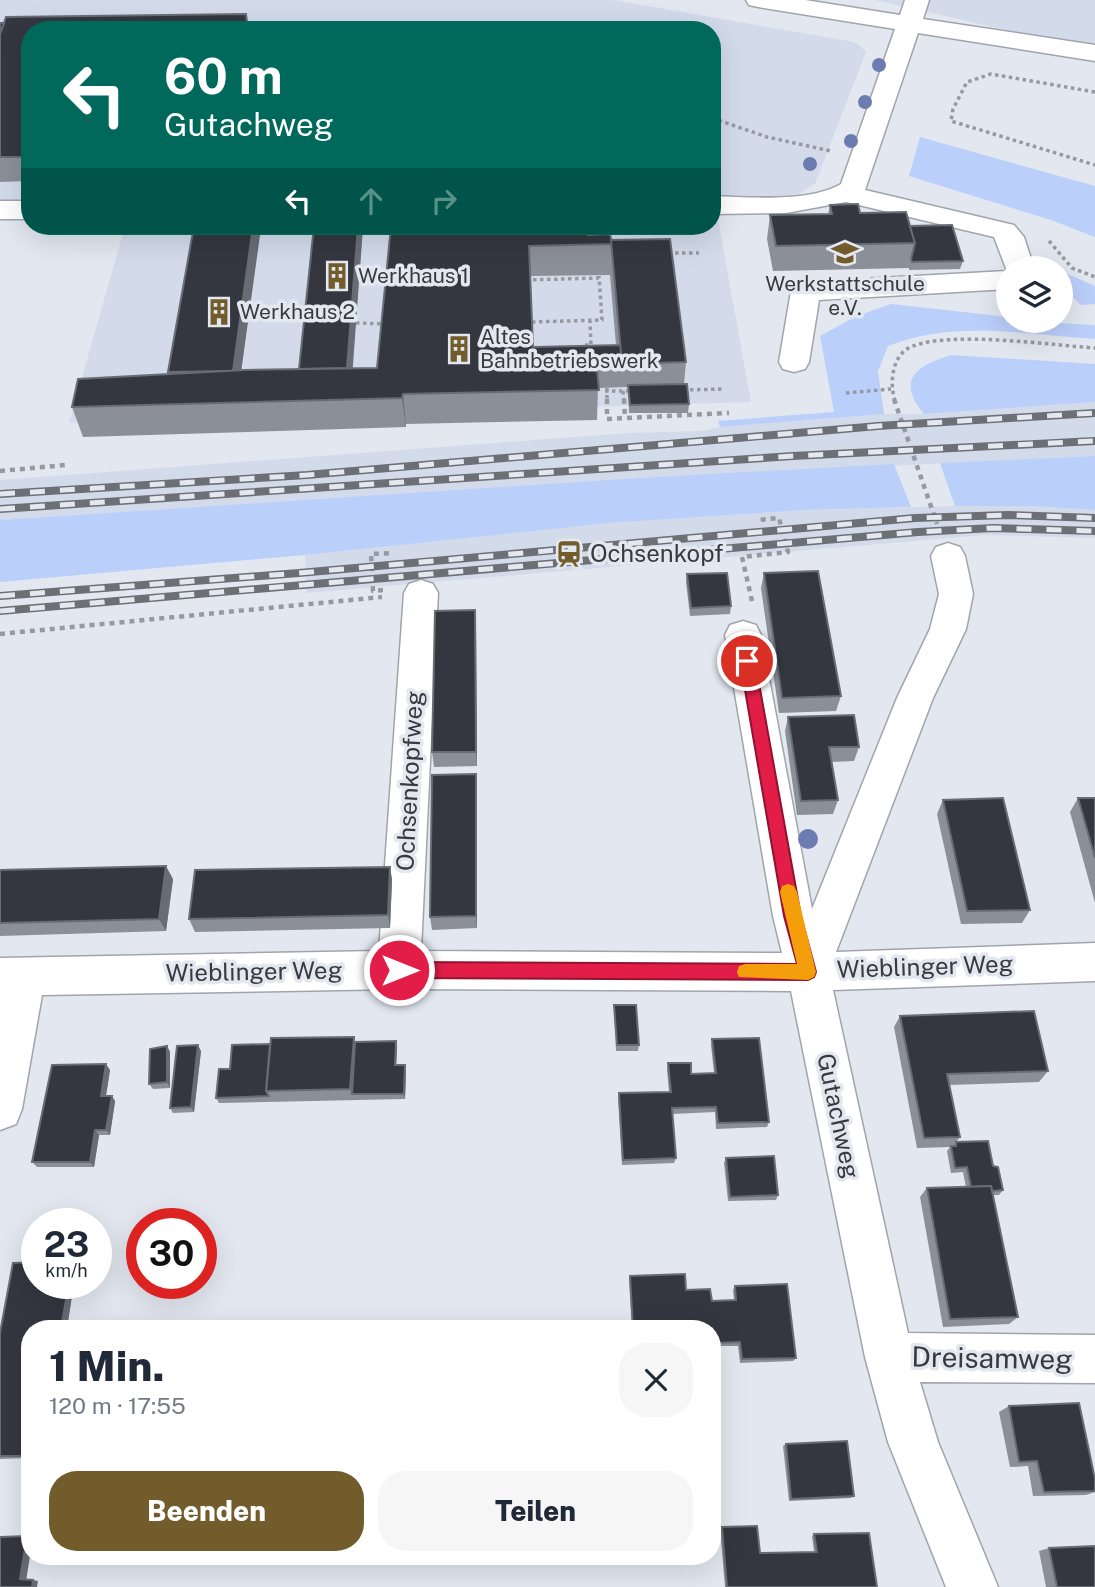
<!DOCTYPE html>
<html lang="de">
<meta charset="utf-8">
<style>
body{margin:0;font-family:"Public Sans",sans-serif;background:#f6f6f7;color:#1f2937;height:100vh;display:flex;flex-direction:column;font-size:26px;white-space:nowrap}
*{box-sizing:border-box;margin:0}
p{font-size:23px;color:#747a83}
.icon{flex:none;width:38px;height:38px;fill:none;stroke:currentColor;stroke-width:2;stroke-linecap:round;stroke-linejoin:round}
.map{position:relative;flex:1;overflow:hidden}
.side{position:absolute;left:21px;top:1320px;width:700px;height:245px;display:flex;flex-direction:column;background:#fff;border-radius:28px;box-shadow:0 7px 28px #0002}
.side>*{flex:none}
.banner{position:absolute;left:21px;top:21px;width:700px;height:214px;border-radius:28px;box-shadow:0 7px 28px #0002;background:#00695c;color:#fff;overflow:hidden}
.buttons{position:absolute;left:996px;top:256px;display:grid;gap:14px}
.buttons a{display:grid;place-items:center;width:77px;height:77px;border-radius:50%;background:#fff;box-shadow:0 7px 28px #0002;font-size:35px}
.speed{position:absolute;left:21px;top:1208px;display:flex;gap:14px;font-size:35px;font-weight:700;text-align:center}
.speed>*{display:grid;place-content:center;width:91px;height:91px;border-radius:50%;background:#fff;box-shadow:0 7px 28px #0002;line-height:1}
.speed small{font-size:18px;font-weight:400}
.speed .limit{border:10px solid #d22;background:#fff;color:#111}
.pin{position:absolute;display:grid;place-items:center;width:60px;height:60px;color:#fff;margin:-30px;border:4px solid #fff;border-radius:50%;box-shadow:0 2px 7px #0007}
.me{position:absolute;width:77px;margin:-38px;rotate:90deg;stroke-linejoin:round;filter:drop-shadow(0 0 5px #0008)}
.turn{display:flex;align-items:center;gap:24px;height:147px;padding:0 28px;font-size:32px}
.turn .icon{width:91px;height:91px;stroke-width:2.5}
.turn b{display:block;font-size:49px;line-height:60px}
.lanes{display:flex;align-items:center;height:66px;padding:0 28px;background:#0003;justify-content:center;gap:35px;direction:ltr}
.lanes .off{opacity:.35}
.round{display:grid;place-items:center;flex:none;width:74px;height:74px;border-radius:28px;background:#f6f6f7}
.overview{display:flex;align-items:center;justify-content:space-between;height:119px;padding:0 28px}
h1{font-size:42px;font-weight:800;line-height:52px}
.button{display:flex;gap:14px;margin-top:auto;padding:14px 28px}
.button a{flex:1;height:80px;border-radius:28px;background:#725c2c;color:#fff;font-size:28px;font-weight:800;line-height:80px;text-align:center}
.button a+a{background:#f6f6f7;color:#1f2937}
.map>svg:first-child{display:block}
.built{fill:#d3dbeb}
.green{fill:#bbcffb}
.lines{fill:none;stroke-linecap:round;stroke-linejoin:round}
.minor-casing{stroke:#a0a4ad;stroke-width:3}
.path-far1{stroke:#969aa0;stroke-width:3.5;stroke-dasharray:3.5 3.5;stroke-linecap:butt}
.path{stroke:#969aa0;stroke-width:4.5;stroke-dasharray:5 5;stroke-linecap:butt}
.minor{fill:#fff;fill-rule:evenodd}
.rail-casing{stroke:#6c6f74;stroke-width:8}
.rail{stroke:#e2e7f0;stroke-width:5;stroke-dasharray:15;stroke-linecap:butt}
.tree{fill:#6d7cb0}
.wall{fill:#8b8f98;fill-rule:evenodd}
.shaded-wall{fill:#686c74}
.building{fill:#34373f;stroke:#686c74;stroke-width:2}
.route{fill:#e11d48;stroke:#92132f;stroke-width:2}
.slow{fill:#f59e0b}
.labels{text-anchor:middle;stroke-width:7;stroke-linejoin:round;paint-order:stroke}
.far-poi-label{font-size:21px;fill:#383a3d;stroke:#e2e7f0;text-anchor:start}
.poi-label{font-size:24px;fill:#383a3d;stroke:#e2e7f0;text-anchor:start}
.street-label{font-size:24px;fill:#383a3d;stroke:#e2e7f0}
.near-street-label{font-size:28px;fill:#383a3d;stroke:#e2e7f0}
</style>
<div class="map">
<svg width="1095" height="1587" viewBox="0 0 1095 1587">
<rect width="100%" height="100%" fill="#e2e7f0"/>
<g class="built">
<path d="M0,0h613l236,41 9,3 8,8 -51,132 -15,9 -22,5 -66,1v-169h-682v173h-30z"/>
<path d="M875,0h220v51l-106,-25z"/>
<path d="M712,219h6l33,183 -682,21 56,-197h587z"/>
<path d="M1095,402v54l-458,22 -637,42v-40l628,-47 75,-2 17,-4 164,-13h40z"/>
<path d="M955,506h76l64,4v28l-111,-3 -678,58 -1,-38 303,-32 197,-13z"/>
</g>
<g class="green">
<path d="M920,137l175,49v51l-44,-17 -142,-44z"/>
<path d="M1061,271l34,15v18l-14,1 -20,-19z"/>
<path d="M891,304l117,13v3l87,5v14c-69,-5 -142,-19 -207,7l-10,25 6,43 -164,13 -2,-6 116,-9 -14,-76 37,-20z"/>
<path d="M951,355l144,9v38l-171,12c-29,-35 -7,-48 27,-59z"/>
<path d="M1095,456v54l-64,-4h-76l-15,-43z"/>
<path d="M894,464l17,43 -106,3 -196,13 -304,32 -305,27v-62l637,-42z"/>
</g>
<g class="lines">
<defs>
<g id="minor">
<path d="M746,0h59l95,15 5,-15h24l-6,19 172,26v16l-177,-28 -53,157 149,35 10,12 10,31h-26v21l-189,11 -10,62 -4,7 -11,3 -11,-3 -4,-7 12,-71 5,-7 10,-2 201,-11 -13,-34 -148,-35 -60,11 -74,1v-18c37,1 96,7 129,-12l54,-155 -137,-22 -9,-2z"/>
<rect x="0" y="201" width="30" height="18"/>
<path d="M948,543l12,4 5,9 8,38 -7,35 -33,69 -97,254 259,-9v38l-262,9 75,343 187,2v48l-175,-1 18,60 60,145h-52l-58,-145 -23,-85 -74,-366 -392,-2 -357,6 -20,114 -6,15 -16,6v-172l379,-7 25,-358 5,-9 12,-4 12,4 5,9 -17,358 361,2 -9,-37 -48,-281 5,-10 13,-4 13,4 5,10 51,274 85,-211 33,-69 9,-35 -8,-38 5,-9z"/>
</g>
</defs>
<use href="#minor" class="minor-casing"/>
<g class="path-far1">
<path d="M1095,92l-104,-18 -24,8 -14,27 -2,12 144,44"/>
<path d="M712,118l55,19 64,14"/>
<path d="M583,232l13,-1"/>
<path d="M1049,241l23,27 23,9"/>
<path d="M668,253h31"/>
<path d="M526,280l73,-2"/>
<path d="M532,322l70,-2 -3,-44"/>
<path d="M356,323l30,1"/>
<path d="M582,349v-4h9l-1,-24"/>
<path d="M607,388v13"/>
<path d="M683,390l42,-1"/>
<path d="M605,391h27"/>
<path d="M623,391l1,10"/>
<path d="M846,393l45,-4"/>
<path d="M895,401c-6,-18 -3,-48 18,-55 40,-15 137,-1 182,2"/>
</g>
<g class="path">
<path d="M607,399v20l122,-6"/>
<path d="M624,399l1,19"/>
<path d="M894,399l43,125"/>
<path d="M0,471l65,-6"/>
<path d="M383,590l-10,1 -2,-37 21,-1"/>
<path d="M752,601l-10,-44 46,-5 -9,-34 -21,2"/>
<path d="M0,634l382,-37"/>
</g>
<use href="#minor" class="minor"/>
<defs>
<g id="rail">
<path d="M0,494l307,-19 571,-49 217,-13"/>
<path d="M0,509l793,-53 302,-15"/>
<path d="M0,596l299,-23 616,-55 93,-3 87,3"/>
<path d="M0,611l918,-79 75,-4 102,3"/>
</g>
</defs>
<use href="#rail" class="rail-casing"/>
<use href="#rail" class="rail"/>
</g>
<g class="tree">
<circle cx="879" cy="65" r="7"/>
<circle cx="865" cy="102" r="7"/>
<circle cx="851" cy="141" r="7"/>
<circle cx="810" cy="164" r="7"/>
<circle cx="808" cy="839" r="10"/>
</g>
<g class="wall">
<path d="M251,22l1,8h-222v151l-30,1v-159z"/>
<path d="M830,205l80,21 53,35 -3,8 -51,1v-2l-136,3 -6,-32 3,-24 58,-1z"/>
<path d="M194,226h66l-19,145 58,-1 64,-144 -11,143 25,-1 14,-142 197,9 23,5 75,122 -2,22 5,20 -1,9h-59l-1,-26 -30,1 -1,32 -191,4v3l-323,10 -11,-30 97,-33 -1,-2zM610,275l6,70 -83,2 -3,-71z"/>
<path d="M764,573l77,123 -5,15 -57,2 -18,-125z"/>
<path d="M687,574l44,32 -1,8 -40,2 -4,-34z"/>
<path d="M475,610l2,156 -43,1 -2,-15z"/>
<path d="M788,717l71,30 -5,14 -23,1 7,38 -5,14 -36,1 -12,-84z"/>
<path d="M477,789v139l-45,2 -2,-13z"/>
<path d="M1078,798h17v105l-25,-91z"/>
<path d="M943,800l87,110 -8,13 -61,1 -24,-110z"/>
<path d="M390,867l2,13 -2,48 -195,4 -6,-13z"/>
<path d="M0,870l173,9 -7,52 -166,5z"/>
<path d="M614,1005l25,40 -1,6h-22z"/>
<path d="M900,1016l148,55 -9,11 -90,3 11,52 -4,5 37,24 10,24 -4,5h-6l25,122 -9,7 -66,3 -23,-130 7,-9 39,-1 -3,-15 -12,1 -4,-22 3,-4 -33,1 -23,-121z"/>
<path d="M354,1037l1,5 42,4 -1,19 10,5 -1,29 -186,4 -3,-5 14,-29z"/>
<path d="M712,1039l57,83 -2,5 -51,2 -1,-17 -43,2 4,44 -2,5 -52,2 -4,-66 1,-6 50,-1 -2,-23 1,-6 23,11 23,-1 -3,-28z"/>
<path d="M167,1046l3,6v36l-17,1 -4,-5z"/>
<path d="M201,1051l-7,61 -21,1 -3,-5z"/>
<path d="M110,1070l-4,26 9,5 -5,34h-11l-5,32h-57l-5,-5z"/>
<path d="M726,1158l52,37 -2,5 -48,1 -4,-38z"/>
<path d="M630,1276l56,14 26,11 22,-1 -1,-10 2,-4 61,72 -3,3 -53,2 -2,-17h-26v-18h-80l-3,-48z"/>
<path d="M37,1283h37l-7,45h-37v130l-30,1v-126z"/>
<path d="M1009,1406l86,73v13l-9,3 -53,1 -5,-30 -18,1 -11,-55z"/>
<path d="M786,1444l68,52 -3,2 -62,3 -6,-55z"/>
<path d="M722,1527l38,26 54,-1 -2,-16 2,-2 63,53h-152l-5,-58z"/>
<path d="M1049,1548l46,39h-49l-7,-36z"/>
</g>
<g class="shaded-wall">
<path d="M253,226h7l1,2 -23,166 -5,-23z"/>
<path d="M358,226h5v1l-12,165 -4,-24z"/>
<path d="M403,394l3,30v3l-4,-29z"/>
<path d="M475,610l1,16 1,140 -1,-14z"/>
<path d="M476,774l1,15v139l-1,-12z"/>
<path d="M166,866l7,13 -7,52 -7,-12z"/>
<path d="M390,867l2,13 -2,48 -2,-13z"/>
<path d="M354,1037l3,11 -5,46 -2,-5z"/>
<path d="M396,1041l1,5 -1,25 -1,-6z"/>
<path d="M198,1045l3,6 -7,61 -3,-5z"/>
<path d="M167,1046l3,6v36l-3,-6z"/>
<path d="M106,1064l4,6 -5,31 -4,-5z"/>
<path d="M405,1065l1,5 -1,29 -1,-5z"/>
<path d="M112,1096l3,5 -5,34 -4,-5z"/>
<path d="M95,1130l4,5 -5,32 -4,-5z"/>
<path d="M69,1283h5l-7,45h-6z"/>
<path d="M27,1536l3,1v19l-4,25 -6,-2z"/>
<path d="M33,1580l5,1 -1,6h-5z"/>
</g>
<g class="building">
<path d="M246,14l2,16h-218v127h-30v-123l6,-17z"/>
<path d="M0,23h4l-4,11z"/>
<path d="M858,204l2,9 46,-1 9,31 -139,3 -6,-31 62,-1 -2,-9z"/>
<path d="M952,225l11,36 -51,1 -1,-3 4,-16 -5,-17z"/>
<path d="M194,226h59l-20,145 -65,1z"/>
<path d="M314,226h44l-11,142 -48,1z"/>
<path d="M391,226h196l1,9 22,-1 2,10 -83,2 4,101 88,-2 1,13h-26l3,32 -196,4 -1,4 -330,9 6,-28 166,-9 133,-2z"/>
<path d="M670,239l16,123 -64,2 -11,-124z"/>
<path d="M687,384l2,20 -59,1 -2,-20z"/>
<path d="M818,571l23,125 -59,2 -18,-125z"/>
<path d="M727,573l4,33 -40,2 -4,-34z"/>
<path d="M475,610l1,142h-44l3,-141z"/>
<path d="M854,715l5,32h-30l9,53 -37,1 -13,-84z"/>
<path d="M476,774v142l-46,1 2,-142z"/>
<path d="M1003,798l27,112 -63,1 -24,-111z"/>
<path d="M1078,798h17v60z"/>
<path d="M166,866l-7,53 -159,4v-53z"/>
<path d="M390,867l-2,48 -199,4 6,-49z"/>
<path d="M614,1005h22l3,40h-22z"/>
<path d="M1034,1011l14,60 -101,3 13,63 -36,1 -24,-122z"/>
<path d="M354,1037l-4,52 -84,2 5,-53z"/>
<path d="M759,1038l10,84 -51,1 -2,-16 -44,1 4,50 -53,2 -4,-67 52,-1 -3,-29h23v11l25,-1 -4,-34z"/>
<path d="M396,1041l-1,24h10l-1,29h-52l3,-52z"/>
<path d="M270,1044l-4,47 3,5 -53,2 3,-29h11l2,-24z"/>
<path d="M198,1045l-7,62 -21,1 7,-62z"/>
<path d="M167,1046v36l-18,2 1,-35z"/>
<path d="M106,1064l-5,32h11l-6,34h-11l-5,32h-58l20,-97z"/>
<path d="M988,1141l5,25 5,1 5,23 -11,1 -1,-5 -20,1 -4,-20 -12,1 -4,-22h5v-4z"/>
<path d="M774,1156l4,39 -48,2 -4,-39z"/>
<path d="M991,1186l27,131 -68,2 -23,-131z"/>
<path d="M37,1262v21h32l-8,45h-31v128h-30v-123l13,-70z"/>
<path d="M685,1274l1,16 24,-1 2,12 24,-1 -1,-14 52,-2 9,74 -54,1 -2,-17 -28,1v-15h-21v-6l-57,2 -1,4 -3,-52z"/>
<path d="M691,1322v6h-57v-4z"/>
<path d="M1079,1403l16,76v12l-51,1 -7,-31 -18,1 -10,-56z"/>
<path d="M847,1441l7,55 -63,3 -5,-55z"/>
<path d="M757,1526l3,27 57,-1 -3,-18 55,-1 8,54h-150l-5,-60z"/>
<path d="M27,1536l-7,43 13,1 -1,7h-32v-50z"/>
<path d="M1095,1546v41h-38l-8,-39z"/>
</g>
<path class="route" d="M747,655l8,6 46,255 15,56 -2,5 -6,3 -409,-2 -6,-2 -3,-6 3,-6 6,-2 398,2 -13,-48 -44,-255z"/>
<path class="slow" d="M788,884l6,2 3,6 19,80 -2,5 -6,3 -69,-3 -2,-5 2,-6 6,-2h52l-17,-72 2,-6z"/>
<defs>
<symbol id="school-bare" viewBox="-9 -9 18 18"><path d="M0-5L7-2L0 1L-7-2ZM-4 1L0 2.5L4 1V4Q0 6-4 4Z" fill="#725c2c" stroke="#e2e7f0" stroke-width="2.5" paint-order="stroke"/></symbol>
<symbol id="building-bare" viewBox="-9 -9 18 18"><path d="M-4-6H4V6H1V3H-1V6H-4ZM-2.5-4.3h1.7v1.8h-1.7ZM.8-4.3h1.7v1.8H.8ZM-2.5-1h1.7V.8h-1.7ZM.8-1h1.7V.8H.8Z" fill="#725c2c" stroke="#e2e7f0" stroke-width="2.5" paint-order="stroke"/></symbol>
<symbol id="station-bare" viewBox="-9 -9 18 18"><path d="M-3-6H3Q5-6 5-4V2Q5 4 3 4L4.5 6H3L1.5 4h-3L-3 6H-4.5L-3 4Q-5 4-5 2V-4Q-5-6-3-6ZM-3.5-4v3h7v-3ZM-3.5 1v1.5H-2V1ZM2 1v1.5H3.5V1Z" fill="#725c2c" stroke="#e2e7f0" stroke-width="2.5" paint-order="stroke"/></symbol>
</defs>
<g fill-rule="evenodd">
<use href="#school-bare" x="826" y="234" width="38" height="38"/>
<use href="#building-bare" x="318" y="257" width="38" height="38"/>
<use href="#building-bare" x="200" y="293" width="38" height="38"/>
<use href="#building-bare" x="440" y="330" width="38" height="38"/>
<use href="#station-bare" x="550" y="535" width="38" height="38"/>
</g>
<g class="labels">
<g class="far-poi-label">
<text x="358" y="283">Werkhaus 1</text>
<text x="845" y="291" text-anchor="middle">Werkstattschule<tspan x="845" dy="24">e.V.</tspan></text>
<text x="240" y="319">Werkhaus 2</text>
<text x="480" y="344">Altes<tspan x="480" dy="24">Bahnbetriebswerk</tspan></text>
</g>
<g class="poi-label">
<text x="590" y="562">Ochsenkopf</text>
</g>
<g class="street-label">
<text transform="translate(410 781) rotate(-87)" y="8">Ochsenkopfweg</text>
<text transform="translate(925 967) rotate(-2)" y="8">Wieblinger Weg</text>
<text transform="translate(254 972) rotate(-1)" y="8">Wieblinger Weg</text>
<text transform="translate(838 1116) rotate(78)" y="8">Gutachweg</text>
</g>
<g class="near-street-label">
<text transform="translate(992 1358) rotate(1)" y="10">Dreisamweg</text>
</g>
</g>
</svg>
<div class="buttons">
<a><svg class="icon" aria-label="layers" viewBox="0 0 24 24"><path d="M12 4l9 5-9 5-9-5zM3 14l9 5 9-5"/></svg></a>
</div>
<div class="speed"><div>23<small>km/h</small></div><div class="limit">30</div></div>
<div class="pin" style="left:747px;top:661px;background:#d93025"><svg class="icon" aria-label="arrive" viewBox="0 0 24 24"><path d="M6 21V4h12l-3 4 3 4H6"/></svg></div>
<svg class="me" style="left:399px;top:970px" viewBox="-20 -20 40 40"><circle r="17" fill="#e11d48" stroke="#fff" stroke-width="3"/><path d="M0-11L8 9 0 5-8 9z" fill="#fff"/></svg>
<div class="banner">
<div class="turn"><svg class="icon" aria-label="left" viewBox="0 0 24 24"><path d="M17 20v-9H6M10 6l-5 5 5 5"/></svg><div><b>60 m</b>Gutachweg</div></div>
<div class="lanes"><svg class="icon" aria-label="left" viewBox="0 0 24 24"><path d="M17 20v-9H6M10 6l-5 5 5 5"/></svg><svg class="icon off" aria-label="ahead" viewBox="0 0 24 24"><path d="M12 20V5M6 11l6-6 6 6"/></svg><svg class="icon off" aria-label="right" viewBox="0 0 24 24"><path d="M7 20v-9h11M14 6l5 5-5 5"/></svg></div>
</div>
<section class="side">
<div class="overview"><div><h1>1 Min.</h1><p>120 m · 17:55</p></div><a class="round"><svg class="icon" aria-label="close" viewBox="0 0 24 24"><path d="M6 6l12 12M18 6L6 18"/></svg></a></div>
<div class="button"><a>Beenden</a><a>Teilen</a></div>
</section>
</div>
